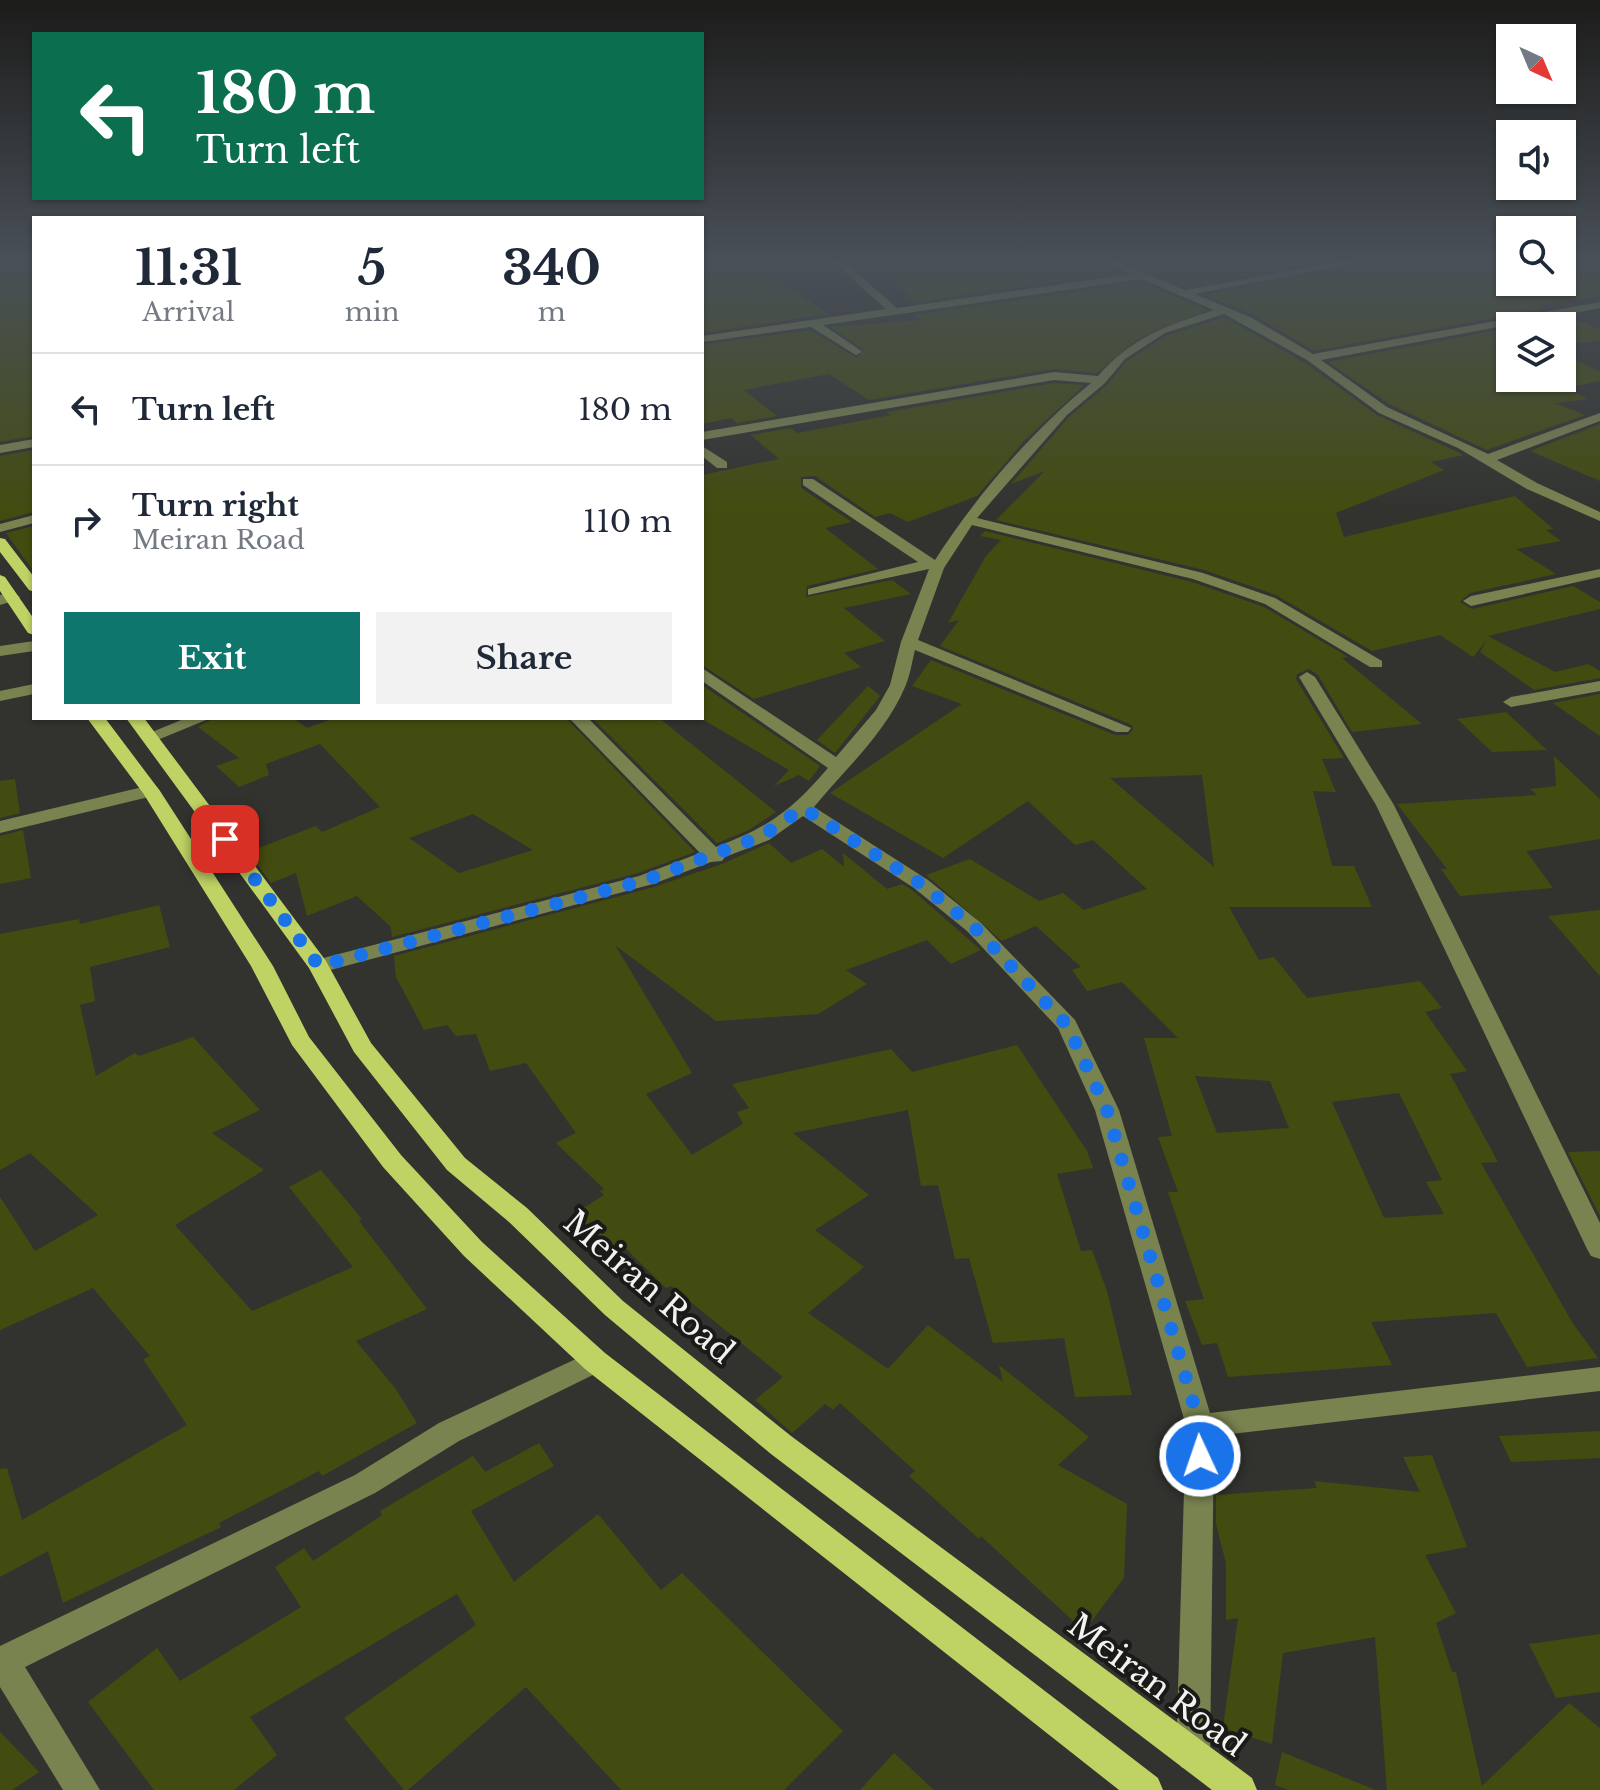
<!DOCTYPE html>
<style>
body{margin:0;font-family:"Libre Baskerville",serif;background:#f2f2f3;color:#1f2937;height:100vh;display:flex;flex-direction:column;font-size:30px;white-space:nowrap}
*{box-sizing:border-box;margin:0}
p{font-size:26px;color:#747a83}
.icon{flex:none;width:44px;height:44px;fill:none;stroke:currentColor;stroke-width:2;stroke-linecap:round;stroke-linejoin:round}
.map{position:relative;flex:1;overflow:hidden}
.panel{position:absolute;left:32px;top:216px;width:672px;height:504px;display:flex;flex-direction:column;background:#fff;border-radius:0px;box-shadow:0 2px 6px #0004}
.panel>*{flex:none}
.top-card{position:absolute;left:32px;top:32px;width:672px;height:168px;border-radius:0px;box-shadow:0 2px 6px #0004;background:#0b6e4f;color:#fff;overflow:hidden}
.needle{width:52px;rotate:136deg}
.buttons{position:absolute;left:1496px;top:24px;display:grid;gap:16px}
.buttons a{display:grid;place-items:center;width:80px;height:80px;border-radius:0px;background:#fff;box-shadow:0 2px 6px #0004;font-size:40px}
.pin{position:absolute;display:grid;place-items:center;width:68px;height:68px;color:#fff;margin:-34px;border-radius:16px;box-shadow:0 4px 12px #0006}
.me{position:absolute;width:88px;margin:-44px;rotate:357deg;stroke-linejoin:round;filter:drop-shadow(0 0 6px #0008)}
.turn{display:flex;align-items:center;gap:28px;height:168px;padding:0 32px;font-size:36px}
.turn .icon{width:104px;height:104px;stroke-width:2.5}
.turn b{display:block;font-size:56px;line-height:68px}
.eta{display:flex;justify-content:space-evenly;align-items:center;height:136px;text-align:center}
.eta b{font-size:48px;font-weight:700;line-height:56px}
.primary-button{display:flex;gap:16px;margin-top:auto;padding:16px 32px}
.primary-button a{flex:1;height:92px;border-radius:0px;background:#0f766e;color:#fff;font-size:32px;font-weight:700;line-height:92px;text-align:center}
.primary-button a+a{background:#f2f2f3;color:#1f2937}
ul{padding:0;list-style:none}
li{display:flex;align-items:center;gap:24px;height:112px;padding:0 32px;border-top:2px solid #e0e1e3}
li div{flex:1}
li b{display:block;font-size:30px}
li em{font-style:normal}
.map>svg:first-child{display:block}
.building{fill:#434c10;fill-rule:evenodd}
.lines{fill:none;stroke-linecap:round;stroke-linejoin:round}
.minor{fill:#798350;fill-rule:evenodd}
.major{fill:#bfd365;fill-rule:evenodd}
.route{stroke:#1a73e8;stroke-width:14;stroke-dasharray:0 25.2}
.labels{text-anchor:middle;stroke-width:8;stroke-linejoin:round;paint-order:stroke}
.near-street-label{font-size:32px;fill:#f2f2f0;stroke:#1a1b19}
</style>
<div class="map">
<svg width="1600" height="1790" viewBox="0 0 1600 1790">
<rect width="100%" height="100%" fill="#32332f"/>
<g class="building">
<path d="M34,261v175l-34,6v-174l11,-5z"/>
<path d="M702,261h21l7,6 23,-4 75,51 -126,19z"/>
<path d="M871,261h216l34,11 -206,30z"/>
<path d="M1125,261h200l-140,26z"/>
<path d="M1370,261h107l33,11v10h52v-21h20l18,6v29l-62,9 9,3 -233,43 -60,-36 -49,-20z"/>
<path d="M1142,282l64,28 -70,30 -39,33 -43,-4 -185,31 -40,-26 -85,16 33,26 -40,7 -6,-5 -29,6v-79l108,-15 47,28 7,-8 -33,-23 89,-7 -6,-5z"/>
<path d="M1224,317l81,46 72,52 87,40 -33,7 13,8 -108,43 8,24 171,-41 38,33 -7,1 15,11 -45,8 40,25 -86,19 -10,9 12,7 101,-23 27,16v7l-112,27 67,36 33,-8 12,7v7l-66,12 -54,-38 7,-12 -14,17 -33,-22 -68,16 -96,-56 -72,-25 -208,-50 49,-49 -34,13 58,-67 38,-32 20,-24 39,-25z"/>
<path d="M1569,317l31,12v12l-34,3 11,6 -15,1v-25h-42z"/>
<path d="M1510,328v50h52v-25l38,19v9l-34,7 22,11 -33,4 30,12 -98,35 -98,-46 -61,-42z"/>
<path d="M1054,383l30,2 -60,56 -47,55 -69,26 -18,-9 -15,4 -60,-41 -14,1v11l51,34 -27,6 53,41 -71,17 -1,11 86,-17 19,14 -67,14 41,33 -41,12 17,14 -107,32 -52,-34v-190l77,-16 -28,-24 40,-7 6,5 94,-18 -5,-3z"/>
<path d="M1600,424v57l-70,-30z"/>
<path d="M34,450v62l-34,9v-65z"/>
<path d="M34,526v46l-28,-39z"/>
<path d="M985,531l207,51 72,25 84,50 -6,1 80,66 -70,8 -34,-57 -9,-6 -12,5 -1,5 48,79 -22,1 14,33 -23,-1 19,75h22l18,41h-143l30,53 15,-3 33,41 113,-17 22,27 -17,4 42,59 -17,3 48,88 -17,1 91,159 26,36 -71,9 -31,-54 -125,9 21,43 -164,12 -11,-34 -15,2 -17,-44 19,-2 -36,-107h10l-20,-55 14,-1 -28,-98h34l-56,-56 -35,9 -15,-21 9,-3 -45,-41 -34,15 -76,-66 44,-16 69,42 24,-8 21,17 63,-21 -54,-49 -18,5 -47,-44 -85,57 -113,-65 132,-89 -50,-18 19,-26 184,75h13l5,-5 -1,-5 -192,-79 19,-26 -11,3 38,-67 15,-16 -21,-4zM1202,775l12,92 -104,-89zM1195,1076l75,5 19,47 -72,5zM1399,1093l43,87 -16,2 18,32 -60,4 -52,-116z"/>
<path d="M702,685l118,81 -11,15 -10,-6 -25,11 15,-16 -87,-51z"/>
<path d="M868,686l12,10 -45,57 -18,-13z"/>
<path d="M1600,694v42l-47,-33z"/>
<path d="M1506,712l41,38 -55,2 -35,-33z"/>
<path d="M214,718h79l14,10 27,-10h232l129,134 -57,21 -246,64 -1,-10 -34,-31 -50,20 -11,-43 -25,10 -23,-31 68,-26 6,6 58,-25 -60,-63 -54,20 3,11 -30,12 -23,-21 23,-8 -41,-31zM473,814l60,36 -74,23 -50,-35z"/>
<path d="M592,718h67l117,94 -27,18 -32,13z"/>
<path d="M1554,756l46,43v40l-74,12 27,37 -93,8 -19,-27h6l-50,-65 140,-9 -7,-6 26,-3z"/>
<path d="M15,779l5,34 -20,5v-37z"/>
<path d="M23,830l8,48 -31,6v-48z"/>
<path d="M769,843l22,20 31,-14 22,18 -1,-14 44,36 15,-5 10,6 69,60 -30,14 -24,-24 -81,30 21,14 -49,30 -102,7 -101,-76 77,128 -46,21 46,61 51,-31 -6,-12 12,-4 -17,-24 159,-35 21,23 105,-27 70,106 6,17 -36,6 24,77 11,-1 15,41 25,104 -57,2 -11,-59 -71,5 -24,-85 -14,1 -17,-74 -17,1 -13,-76 -115,23 76,62 -54,35 49,37 -56,46 80,56 40,-44 75,57 -4,-17 90,72 -31,28 69,39 -3,74 -40,53 -103,-95 -2,3 -70,-63 6,-5 -75,-68 -7,7 -8,-6 -33,29 -37,-33 28,-23 -112,-91 -5,2 -41,-40 -7,5 -44,-39 30,-19 -4,-4 4,-2 -48,-46 20,-10 -50,-70 -36,8 -14,-37 -20,2 -9,-11 -23,5 -28,-53 -2,-21 260,-69 68,-23z"/>
<path d="M159,905l11,42 -80,20 5,34 -15,4 16,71 39,-23 4,3 54,-19 67,73 -48,23 52,37 -89,55 77,86 101,-44 -64,-80 32,-17 41,49 -3,2 68,88 -71,32 39,47 22,35 -95,53 -3,-5 -100,52 2,4 -158,76 -15,-52 -48,26v-108l7,-1 15,52 165,-95 -44,-66 7,-3 -57,-68 -93,42v-133l35,54 63,-36 -68,-62 -30,17v-236l79,-15 1,5z"/>
<path d="M1600,910v66l-52,-60z"/>
<path d="M1600,1151v65l-32,-64z"/>
<path d="M1600,1431v27l-89,4 -12,-26z"/>
<path d="M539,1443l15,23 -83,45 43,71 84,-68 63,76 21,-17 161,158 -59,59h-163l-95,-103 -118,103h-4l-60,-72 132,-93 -19,-31 -207,123 27,38 -43,35h-80l-66,-88 69,-54 23,33 121,-74 -26,-40 29,-19 9,13 69,-46 -2,-4 93,-55 12,16z"/>
<path d="M1432,1455l35,92 -42,8 31,58 -20,10 16,49h4l26,114 87,-83 31,25v62h-213l-12,-153 -92,16 -11,91 -49,-16 15,-110 -12,2v-57l-10,-39v-29l101,-7 -3,-7 106,11 -17,-35z"/>
<path d="M1600,1634v58l-44,6 -27,-54z"/>
<path d="M0,1732l39,40 -27,18h-12z"/>
<path d="M1282,1752l91,37v1h-85l-13,-5z"/>
<path d="M894,1753l40,37h-74z"/>
</g>
<g class="lines">
<g class="minor">
<path d="M0,261h9l-9,4z"/>
<path d="M832,261h11l54,47 234,-34 -28,-13h14l68,29 158,-29h24l-172,33 57,24 61,36 287,-52v6l-279,52 66,47 101,47 112,-41v8l-103,39 40,23 63,29v9l-73,-32 -69,-41 -79,-35 -72,-53 -83,-46 -59,19 -40,26 -20,24 -38,32 -90,103 226,55 72,25 107,63v6h-12l-105,-63 -72,-25 -221,-54 -28,43 -26,72 213,88 -3,4h-12l-201,-82c-3,12 -5,26 -10,37 -20,47 -60,82 -91,120l114,73 53,43 94,97 44,90 91,303 390,-46v24l-386,45 -4,319 -5,12 -12,5 -12,-5 -5,-12 10,-329 -91,-316 -37,-82 -91,-97 -53,-43 -111,-72 -34,24 -44,17 -3,4 -11,1 -58,22 -334,89 -11,-7 4,-5 327,-85 61,-23 -131,-135h19l128,129c53,-20 75,-36 112,-79l-126,-87v-13l134,89 40,-47 14,-25 11,-43 28,-73 -121,26v-6l110,-27 -115,-77v-6h10l122,81c42,-65 96,-128 156,-177l-37,-3 -352,60v-8l352,-60 44,4c34,-39 68,-50 116,-66l-72,-31 -319,46 37,25 2,2 -6,3 -45,-28 -109,15v-6l184,-27z"/>
<path d="M34,439v8l-34,6v-8z"/>
<path d="M702,446l25,16v6h-10l-15,-12z"/>
<path d="M34,515v8l-34,9v-8z"/>
<path d="M1600,569v8l-129,29 -8,-5 8,-5z"/>
<path d="M12,592l8,5 -3,3 -17,5v-10z"/>
<path d="M34,641v10l-34,5v-10z"/>
<path d="M1307,672l8,5 79,128 206,418v36l-9,-3 -4,-7 -211,-444 -77,-128z"/>
<path d="M1600,681v10l-89,16 -8,-5 8,-5z"/>
<path d="M34,684v10l-34,7v-10z"/>
<path d="M186,718h25l-56,23 -6,1 -9,-5z"/>
<path d="M151,785l6,2 3,4 -3,4 -157,38v-12z"/>
<path d="M595,1350l10,3 4,8 -4,8 -146,72 -84,52 -350,174 75,123h-37l-63,-103v-41l355,-171 84,-52z"/>
</g>
<g class="major">
<path d="M0,538l5,1 29,38v15l-5,-2 -29,-38z"/>
<path d="M0,575l5,2 29,42v16l-6,-2 -28,-42z"/>
<path d="M87,718h18l55,73 113,175 36,71 92,118 81,87 123,111 553,425 5,12h-44l-534,-421 -121,-113 -81,-89 -91,-122 -41,-79 -108,-173z"/>
<path d="M126,718h18l182,243 45,82 94,115 62,50 96,93 168,135 461,342 5,12h-45l-441,-336 -166,-139 -96,-93 -62,-52 -93,-118 -45,-84z"/>
</g>
</g>
<linearGradient id="sky" x2="0" y2="1"><stop stop-color="#1c1c1a"/><stop offset="0.51" stop-color="#495058"/><stop offset="1" stop-color="#495058" stop-opacity="0"/></linearGradient>
<rect width="1600" height="512" fill="url(#sky)"/>
<g class="lines">
<path class="route" d="M225,839l94,127 327,-86 116,-44 41,-28 118,76 53,43 93,98 40,85 93,316v30"/>
</g>
<g class="labels">
<g class="near-street-label">
<text transform="translate(649 1287) rotate(41)" y="11">Meiran Road</text>
<text transform="translate(1157 1685) rotate(37)" y="11">Meiran Road</text>
</g>
</g>
</svg>
<div class="buttons">
<a><svg class="needle" viewBox="-14 -14 28 28"><path d="M0-13l5 13h-10z" fill="#e53935"/><path d="M0 13l5-13h-10z" fill="#747a83"/></svg></a>
<a><svg class="icon" aria-label="sound" viewBox="0 0 24 24"><path d="M4 9h4l5-4v14l-5-4H4zM17 9q2 3 0 6"/></svg></a>
<a><svg class="icon" aria-label="search" viewBox="0 0 24 24"><circle cx="10" cy="10" r="6"/><path d="M15 15l6 6"/></svg></a>
<a><svg class="icon" aria-label="layers" viewBox="0 0 24 24"><path d="M12 4l9 5-9 5-9-5zM3 14l9 5 9-5"/></svg></a>
</div>
<div class="pin" style="left:225px;top:839px;background:#d93025"><svg class="icon" aria-label="arrive" viewBox="0 0 24 24"><path d="M6 21V4h12l-3 4 3 4H6"/></svg></div>
<svg class="me" style="left:1200px;top:1456px" viewBox="-20 -20 40 40"><circle r="17" fill="#1a73e8" stroke="#fff" stroke-width="3"/><path d="M0-11L8 9 0 5-8 9z" fill="#fff"/></svg>
<div class="top-card">
<div class="turn"><svg class="icon" aria-label="left" viewBox="0 0 24 24"><path d="M17 20v-9H6M10 6l-5 5 5 5"/></svg><div><b>180 m</b>Turn left</div></div>
</div>
<section class="panel">
<div class="eta">
<div><b>11:31</b><p>Arrival</p></div>
<div><b>5</b><p>min</p></div>
<div><b>340</b><p>m</p></div>
</div>
<ul>
<li><svg class="icon" aria-label="left" viewBox="0 0 24 24"><path d="M17 20v-9H6M10 6l-5 5 5 5"/></svg><div><b>Turn left</b></div><em>180 m</em></li>
<li><svg class="icon" aria-label="right" viewBox="0 0 24 24"><path d="M7 20v-9h11M14 6l5 5-5 5"/></svg><div><b>Turn right</b><p>Meiran Road</p></div><em>110 m</em></li>
</ul>
<div class="primary-button"><a>Exit</a><a>Share</a></div>
</section>
</div>
